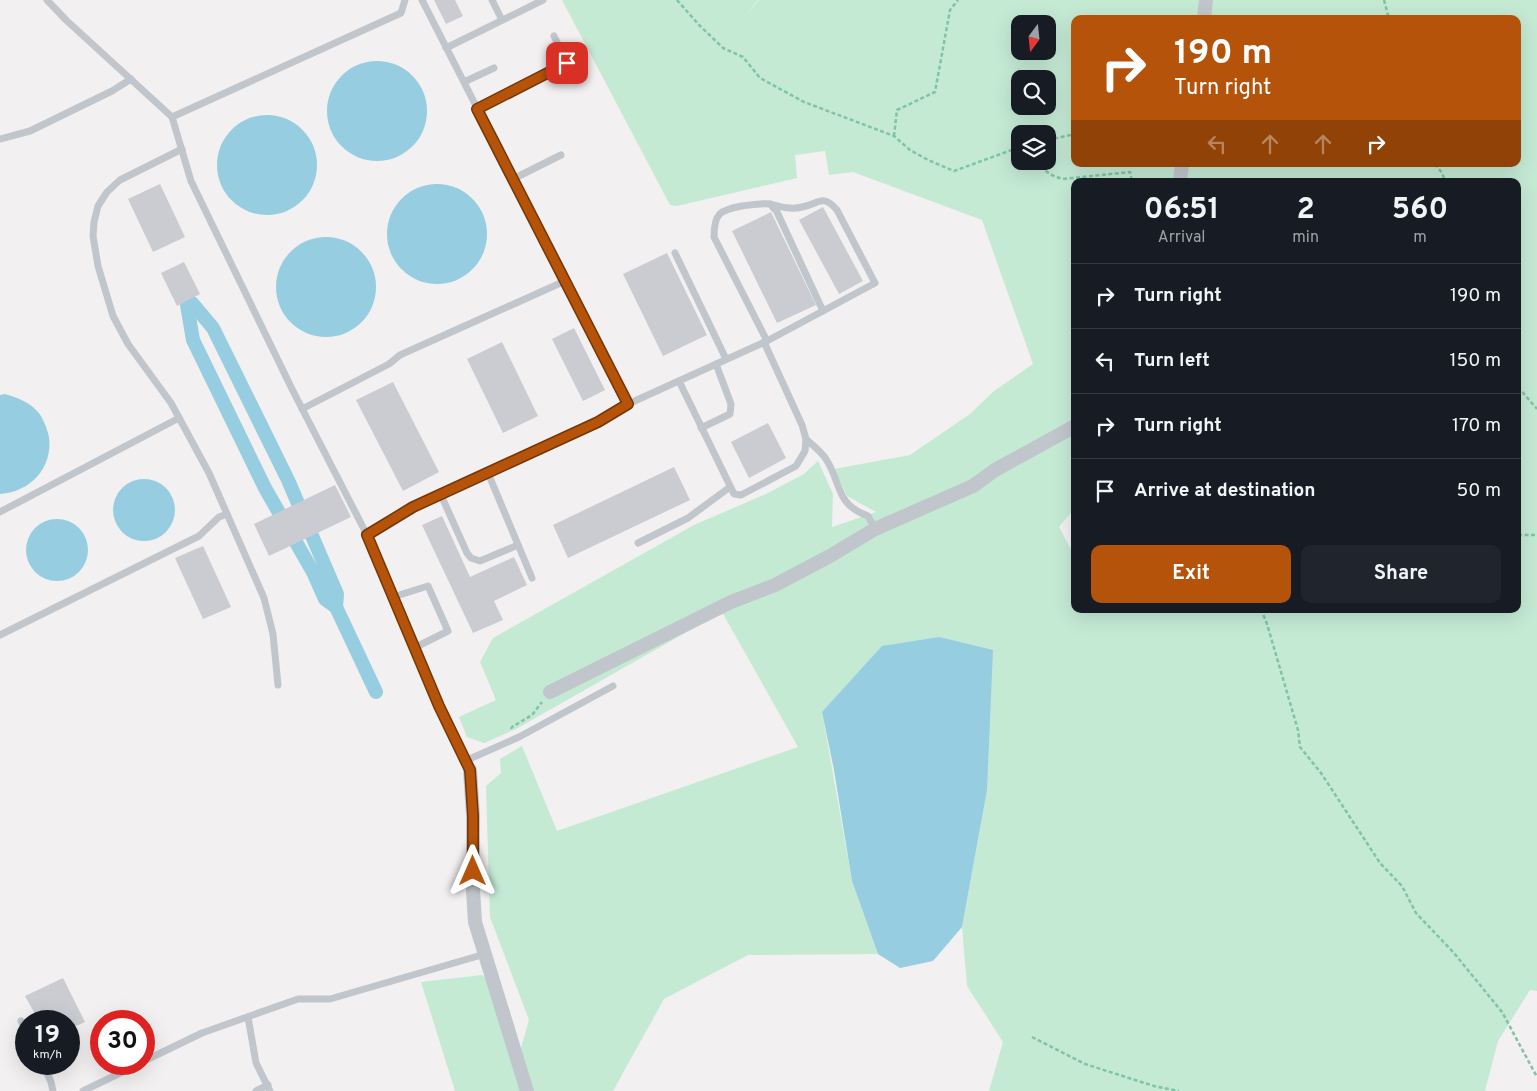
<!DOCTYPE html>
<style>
body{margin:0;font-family:Overpass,sans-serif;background:#20242c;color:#f1f3f6;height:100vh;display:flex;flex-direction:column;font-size:19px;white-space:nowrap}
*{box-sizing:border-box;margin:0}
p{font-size:16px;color:#9ea1a6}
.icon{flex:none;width:28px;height:28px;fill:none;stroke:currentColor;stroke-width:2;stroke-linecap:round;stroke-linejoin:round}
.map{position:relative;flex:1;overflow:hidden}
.side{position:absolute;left:1071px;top:178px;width:450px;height:435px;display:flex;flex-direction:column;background:#171b24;border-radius:10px;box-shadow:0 5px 20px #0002}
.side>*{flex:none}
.hud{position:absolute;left:1071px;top:15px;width:450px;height:152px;border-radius:10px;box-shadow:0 5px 20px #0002;background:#b45309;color:#fff;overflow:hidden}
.needle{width:32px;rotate:195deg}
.buttons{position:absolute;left:1011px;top:15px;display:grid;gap:10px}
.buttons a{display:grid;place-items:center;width:45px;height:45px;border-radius:10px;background:#171b24;box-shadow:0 5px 20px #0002;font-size:25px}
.speed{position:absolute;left:15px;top:1010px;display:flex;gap:10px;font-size:25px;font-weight:700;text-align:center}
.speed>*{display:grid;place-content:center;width:65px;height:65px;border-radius:50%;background:#171b24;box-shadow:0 5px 20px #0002;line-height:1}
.speed small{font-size:12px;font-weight:400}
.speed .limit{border:8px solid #d22;background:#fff;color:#111}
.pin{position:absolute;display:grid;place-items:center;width:42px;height:42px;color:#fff;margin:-21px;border-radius:10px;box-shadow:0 2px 8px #0006}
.me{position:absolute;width:55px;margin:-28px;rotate:0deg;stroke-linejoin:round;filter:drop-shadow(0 0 4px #0008)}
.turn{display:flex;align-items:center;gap:18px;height:105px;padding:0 20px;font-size:22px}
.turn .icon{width:65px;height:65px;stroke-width:2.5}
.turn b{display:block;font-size:35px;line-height:42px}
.lanes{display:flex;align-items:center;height:48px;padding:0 20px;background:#0003;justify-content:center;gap:25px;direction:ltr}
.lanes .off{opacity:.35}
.eta{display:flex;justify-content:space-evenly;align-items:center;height:85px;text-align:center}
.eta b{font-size:30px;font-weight:700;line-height:35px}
.primary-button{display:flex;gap:10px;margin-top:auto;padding:10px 20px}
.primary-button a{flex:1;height:58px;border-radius:10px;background:#b45309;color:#fff;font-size:20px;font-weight:700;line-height:58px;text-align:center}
.primary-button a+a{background:#20242c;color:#f1f3f6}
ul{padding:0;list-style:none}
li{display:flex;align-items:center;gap:15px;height:65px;padding:0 20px;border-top:1px solid #363941}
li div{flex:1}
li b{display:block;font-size:19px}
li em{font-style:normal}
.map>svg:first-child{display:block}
.green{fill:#c4ead4;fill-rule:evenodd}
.water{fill:#96cde1}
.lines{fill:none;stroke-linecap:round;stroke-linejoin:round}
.canal{stroke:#96cde1;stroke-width:14}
.building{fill:#cbccd1}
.path{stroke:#80c3a6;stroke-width:2.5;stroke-dasharray:4 2.5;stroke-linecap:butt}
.lane{stroke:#c0c6cc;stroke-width:7}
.street{stroke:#c0c6cc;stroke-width:14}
.route-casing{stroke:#753606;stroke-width:12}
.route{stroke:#b45309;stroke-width:9}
</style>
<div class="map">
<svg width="1537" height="1091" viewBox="0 0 1537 1091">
<rect width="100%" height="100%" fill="#f2f0f0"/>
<g class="green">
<path d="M562,0h196l-13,16 14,-16h778v991l-7,-1 -32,51 -13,50h-496l14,-49 -36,-56 -5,-59 25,-138 -165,-77 30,169 26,73 -130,1 -84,44 -51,92h-79l-13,-43 8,-28 -39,-103 -4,-131 15,-13 -1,-14 22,-13 35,85 241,-84 -76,-135 -206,117 -32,14 -17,-6 -8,-20 37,-17 -16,-38 13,-24 201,-113 72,-31 38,-20 14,-13 15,33 -1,33 44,-15 -29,-16 -13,-27 76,-14 60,-41 24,-23 39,-27 -51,-144 -129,-48 -24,3 -4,-24 -30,4 2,23 -120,28 -7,-1zM1075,19h443v145h-443zM1020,24h28v27h-28zM1020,79h28v27h-28zM1020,134h28v27h-28zM1075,181h443v428h-443v-52l-16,-30 16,-19z"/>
<path d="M482,975l10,9 29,107h-66l-34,-109z"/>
</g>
<g class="water">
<circle cx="377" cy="111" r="50"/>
<circle cx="267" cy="165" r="50"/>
<circle cx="437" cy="234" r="50"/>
<circle cx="326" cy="287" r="50"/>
<path d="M5,394c13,4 24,8 33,18 6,7 9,17 11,25 4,31 -19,55 -49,57v-99z"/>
<circle cx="144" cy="510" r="31"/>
<circle cx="57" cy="550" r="31"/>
<path d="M939,637l54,13 -6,140 -25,137 -29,34 -33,7 -22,-14 -26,-73 -18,-111 -12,-58 60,-66z"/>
</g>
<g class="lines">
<g class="canal">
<path d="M192,303l21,25 75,152 49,114 -1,13"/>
<path d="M187,305l6,35 72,148 48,84 12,27 11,8 40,85"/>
</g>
</g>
<g class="building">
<path d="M434,0h21l8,16 -17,8z"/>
<path d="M160,184l25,53 -32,15 -25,-53z"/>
<path d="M823,207l40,74 -24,13 -40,-74z"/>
<path d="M771,212l45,93 -39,18 -45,-92z"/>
<path d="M667,253l40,82 -44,21 -40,-82z"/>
<path d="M184,262l16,32 -23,12 -16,-33z"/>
<path d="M574,328l31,62 -22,11 -31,-62z"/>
<path d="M502,342l36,74 -35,17 -36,-74z"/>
<path d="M393,382l46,90 -36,19 -47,-91z"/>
<path d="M768,423l18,35 -37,20 -18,-36z"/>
<path d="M674,467l16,33 -122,58 -15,-33z"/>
<path d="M335,485l16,32 -82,39 -15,-32z"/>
<path d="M442,516l28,61 44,-20 13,28 -33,16 9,19 -30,13 -51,-108z"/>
<path d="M203,546l28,61 -28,12 -28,-61z"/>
<path d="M63,978l22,44 -16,7v-8h-30l-14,-25z"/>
</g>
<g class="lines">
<g class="path">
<path d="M677,0l22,25 24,23 20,9 17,21 44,24 90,34 16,14 18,10 26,11 66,-24"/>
<path d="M1384,0l5,19"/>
<path d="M894,136l3,-26 38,-18 15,-82 8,-10"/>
<path d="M1048,140l27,-6"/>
<path d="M1037,161c6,10 15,15 26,18l67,-7 2,9"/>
<path d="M1435,164l7,9 3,8"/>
<path d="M1518,387l19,22"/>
<path d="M1518,535h19"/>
<path d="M1261,609l6,15 31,106 2,17 21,26 59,90 22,23 14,27 38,40 48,59 35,65"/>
<path d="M511,729l1,-2 20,-12 10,-13"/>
<path d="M1032,1037l53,27 69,22 25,5"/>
</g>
<g class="lane">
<path d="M47,0l19,20 106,97 19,64 101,208 75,146 72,171 31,64"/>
<path d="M422,0l206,404"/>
<path d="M492,0l10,20"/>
<path d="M446,48l97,-48"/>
<path d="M464,82l30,-14"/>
<path d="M477,109l90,-46 -13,-27"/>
<path d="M172,117l229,-104 4,-13"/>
<path d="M0,139l30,-8 82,-40 19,-12"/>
<path d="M182,149l-62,31 -13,12 -9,14 -4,16 -1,14 5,30 15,50 15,28 43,59 38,70 55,125 9,36 5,51"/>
<path d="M513,179l48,-24"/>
<path d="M675,253l51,106"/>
<path d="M767,341l-53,-104c0,-24 6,-27 28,-31 9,-1 18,-3 28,-2l7,8 46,99"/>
<path d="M679,381l55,113 7,1 55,-29 9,-15 1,-12 -4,-14 -38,-83"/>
<path d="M302,409l87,-45 11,-9 165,-74"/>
<path d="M701,428l29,-14 1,-10 -15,-40"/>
<path d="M806,439c6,6 15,12 20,20 16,25 9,45 42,57l7,13"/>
<path d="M488,473l44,105"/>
<path d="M441,495l26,58 4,5 9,3 38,-16"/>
<path d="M0,512l179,-94"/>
<path d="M367,535l46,-28 186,-85 29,-18 139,-63 108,-58 -38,-73c-15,-17 -18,-6 -35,-3 -11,3 -21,0 -32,-3"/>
<path d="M638,543l50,-25 42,-31"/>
<path d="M393,597l35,-11 20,45 -34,17"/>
<path d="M0,635l199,-99 20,-19 8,-3"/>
<path d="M465,761l54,-24 94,-51"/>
<path d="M248,1017l8,46 14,28"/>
<path d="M21,1021l5,10"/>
<path d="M144,1061l58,-28 96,-34h32l155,-45"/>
<path d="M43,1064l8,18 2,9"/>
<path d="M83,1091l56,-27"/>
<path d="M256,1091l12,-6"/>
</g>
<g class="street">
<path d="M1204,19l2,-19"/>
<path d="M1180,181l2,-17"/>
<path d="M550,692l181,-90 44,-17 55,-29 45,-27 98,-43 22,-16 80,-44"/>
<path d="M470,770l3,46v74l2,32 52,169"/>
</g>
</g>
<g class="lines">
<defs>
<path id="route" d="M473,871v-55l-3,-46 -31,-64 -72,-171 46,-28 185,-85 30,-18 -151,-295 90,-46"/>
</defs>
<use href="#route" class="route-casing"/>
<use href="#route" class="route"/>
</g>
</svg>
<div class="buttons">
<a><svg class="needle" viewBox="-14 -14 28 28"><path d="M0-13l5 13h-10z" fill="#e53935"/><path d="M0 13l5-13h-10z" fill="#9ea1a6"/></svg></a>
<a><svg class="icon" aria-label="search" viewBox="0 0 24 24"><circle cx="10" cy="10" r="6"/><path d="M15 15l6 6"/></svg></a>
<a><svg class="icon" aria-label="layers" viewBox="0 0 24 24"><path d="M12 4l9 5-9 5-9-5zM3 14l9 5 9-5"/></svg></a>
</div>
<div class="speed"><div>19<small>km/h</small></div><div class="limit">30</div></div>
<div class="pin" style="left:567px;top:63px;background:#d93025"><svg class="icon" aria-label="arrive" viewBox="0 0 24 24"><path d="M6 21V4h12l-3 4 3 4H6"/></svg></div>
<svg class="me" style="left:473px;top:871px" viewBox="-20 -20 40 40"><path d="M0-17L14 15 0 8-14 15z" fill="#b45309" stroke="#fff" stroke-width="4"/></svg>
<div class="hud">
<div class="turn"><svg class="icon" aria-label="right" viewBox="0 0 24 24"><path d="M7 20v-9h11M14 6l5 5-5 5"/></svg><div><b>190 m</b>Turn right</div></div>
<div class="lanes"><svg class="icon off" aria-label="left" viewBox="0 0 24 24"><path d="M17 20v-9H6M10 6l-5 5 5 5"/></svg><svg class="icon off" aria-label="ahead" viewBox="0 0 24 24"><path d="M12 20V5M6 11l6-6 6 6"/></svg><svg class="icon off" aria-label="ahead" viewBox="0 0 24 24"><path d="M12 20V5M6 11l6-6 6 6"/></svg><svg class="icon" aria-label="right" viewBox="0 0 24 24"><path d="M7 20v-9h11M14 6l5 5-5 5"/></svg></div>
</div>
<section class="side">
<div class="eta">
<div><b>06:51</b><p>Arrival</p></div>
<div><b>2</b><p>min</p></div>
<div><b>560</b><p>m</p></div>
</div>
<ul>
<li><svg class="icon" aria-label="right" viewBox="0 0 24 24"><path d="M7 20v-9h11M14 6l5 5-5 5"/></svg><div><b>Turn right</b></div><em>190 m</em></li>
<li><svg class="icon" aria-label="left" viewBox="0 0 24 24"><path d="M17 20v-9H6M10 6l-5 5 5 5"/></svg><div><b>Turn left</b></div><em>150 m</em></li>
<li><svg class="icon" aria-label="right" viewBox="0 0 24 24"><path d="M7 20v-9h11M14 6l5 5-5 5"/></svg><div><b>Turn right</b></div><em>170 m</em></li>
<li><svg class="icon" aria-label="arrive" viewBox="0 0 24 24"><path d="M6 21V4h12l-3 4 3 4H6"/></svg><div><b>Arrive at destination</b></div><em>50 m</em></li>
</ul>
<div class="primary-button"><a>Exit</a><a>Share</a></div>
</section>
</div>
